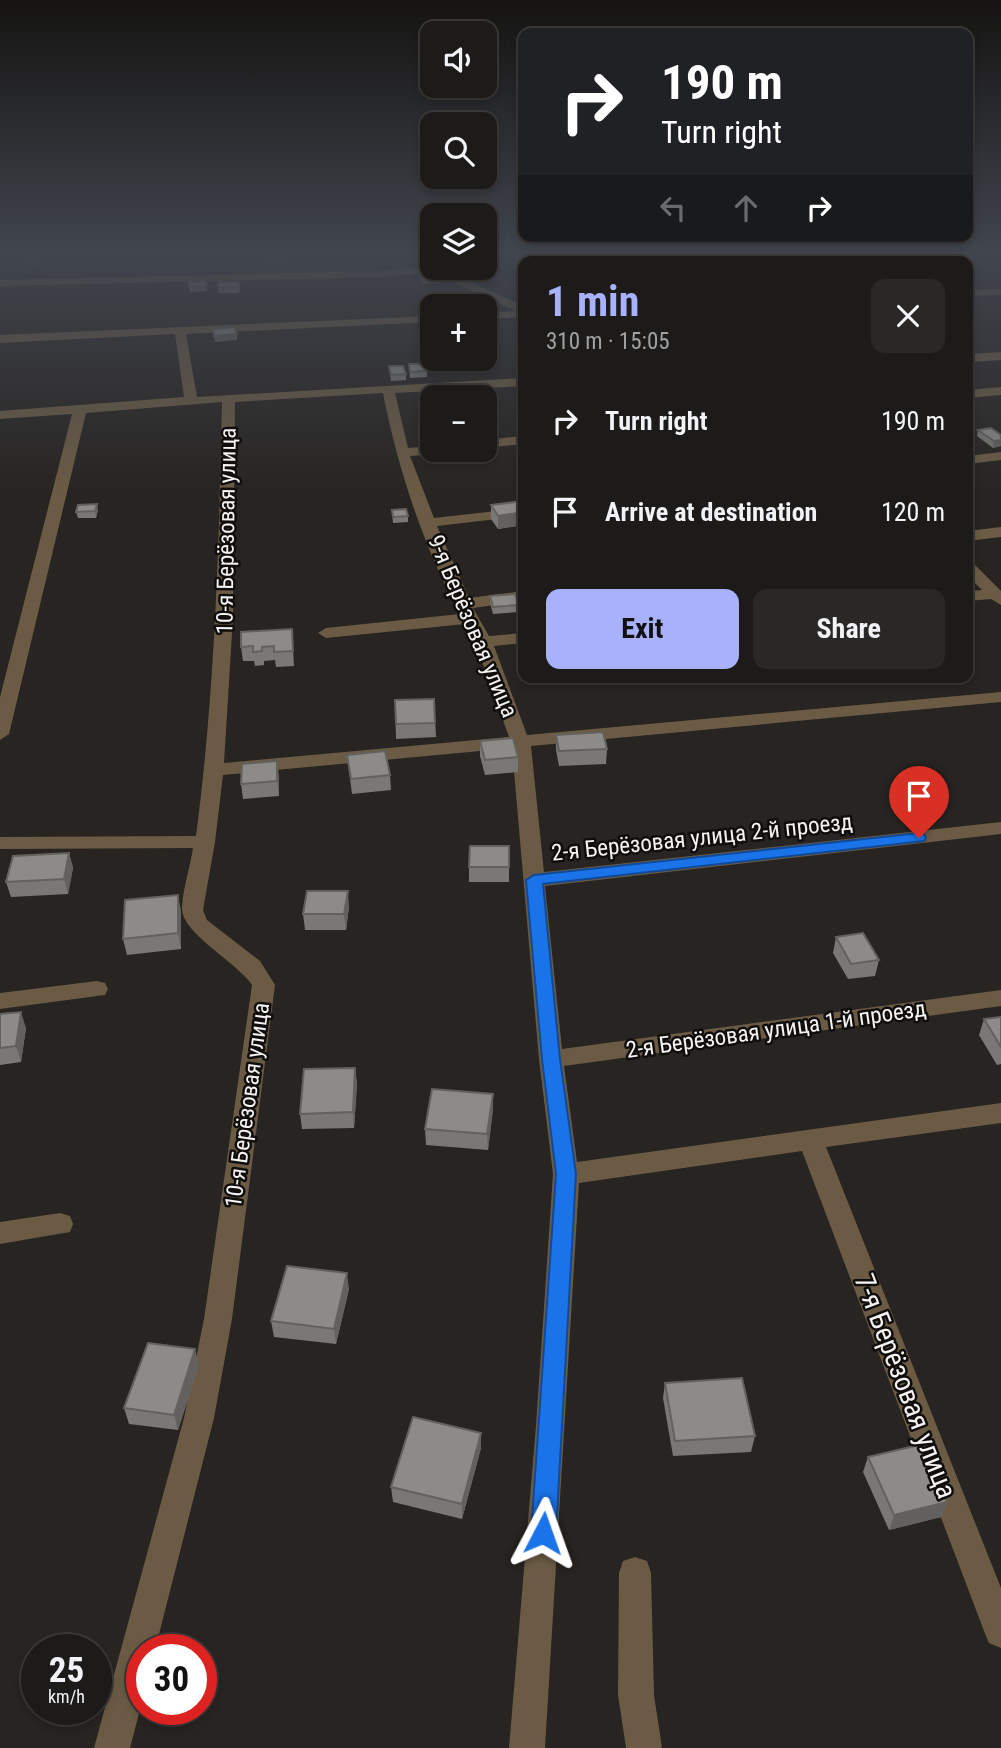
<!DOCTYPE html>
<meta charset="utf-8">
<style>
body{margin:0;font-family:"Roboto Condensed",sans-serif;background:#2a2826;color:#f1f3f6;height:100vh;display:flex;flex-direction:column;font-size:26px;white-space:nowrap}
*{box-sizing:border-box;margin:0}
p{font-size:23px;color:#a0a1a2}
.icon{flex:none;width:38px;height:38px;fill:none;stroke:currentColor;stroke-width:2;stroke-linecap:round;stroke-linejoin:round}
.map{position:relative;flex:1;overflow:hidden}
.panel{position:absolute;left:518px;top:256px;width:455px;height:427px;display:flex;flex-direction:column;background:#1d1b19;border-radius:14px;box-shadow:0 4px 10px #0003,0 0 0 2px #3b3938}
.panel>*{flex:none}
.top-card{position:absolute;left:518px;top:28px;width:455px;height:214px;border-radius:14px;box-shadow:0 4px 10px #0003,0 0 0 2px #3b3938;background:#202124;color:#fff;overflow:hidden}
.buttons{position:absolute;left:420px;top:21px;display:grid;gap:14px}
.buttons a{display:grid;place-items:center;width:77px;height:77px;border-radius:14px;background:#1d1b19;box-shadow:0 4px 10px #0003,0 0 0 2px #3b3938;font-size:35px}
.speed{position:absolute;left:21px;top:1634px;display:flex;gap:14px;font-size:35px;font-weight:700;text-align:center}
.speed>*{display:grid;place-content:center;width:91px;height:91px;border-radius:50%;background:#1d1b19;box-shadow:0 4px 10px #0003,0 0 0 2px #3b3938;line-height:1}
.speed small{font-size:18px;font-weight:400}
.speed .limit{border:10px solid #d22;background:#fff;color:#111}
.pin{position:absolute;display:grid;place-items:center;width:60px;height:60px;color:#fff;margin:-72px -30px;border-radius:50% 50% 50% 0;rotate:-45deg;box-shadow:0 0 7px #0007}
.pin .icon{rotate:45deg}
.me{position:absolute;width:77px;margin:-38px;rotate:4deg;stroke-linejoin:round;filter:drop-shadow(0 0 5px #0008)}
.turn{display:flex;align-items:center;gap:24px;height:147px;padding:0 28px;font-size:32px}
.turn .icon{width:91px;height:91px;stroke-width:2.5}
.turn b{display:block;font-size:49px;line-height:60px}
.lanes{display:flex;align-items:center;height:66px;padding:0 28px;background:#0003;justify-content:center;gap:35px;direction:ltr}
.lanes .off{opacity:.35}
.round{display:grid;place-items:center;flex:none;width:74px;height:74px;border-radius:14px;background:#2a2826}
.head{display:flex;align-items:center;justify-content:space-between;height:119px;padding:0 28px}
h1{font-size:42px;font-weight:700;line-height:52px;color:#a7b1fc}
.button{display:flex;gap:14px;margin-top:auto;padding:14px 28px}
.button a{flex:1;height:80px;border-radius:14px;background:#a7b1fc;color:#111;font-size:28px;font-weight:700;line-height:80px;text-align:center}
.button a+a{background:#2a2826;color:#f1f3f6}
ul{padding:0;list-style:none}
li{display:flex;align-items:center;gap:21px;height:91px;padding:0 28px}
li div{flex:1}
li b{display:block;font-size:26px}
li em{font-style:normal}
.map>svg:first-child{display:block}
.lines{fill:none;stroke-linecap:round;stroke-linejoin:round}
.path{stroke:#686563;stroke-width:2.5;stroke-dasharray:1 2.5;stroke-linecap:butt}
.minor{fill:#6b5b44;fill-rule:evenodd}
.wall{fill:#797874}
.shaded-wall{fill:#63615e}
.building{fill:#8d8b87;stroke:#63615e;stroke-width:2}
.route{fill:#1a73e8;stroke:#114b97;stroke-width:2}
.labels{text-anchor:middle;stroke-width:5;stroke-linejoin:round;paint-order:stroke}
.street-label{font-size:23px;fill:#f6f4f3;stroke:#0f0e0c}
.near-street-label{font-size:28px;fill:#f6f4f3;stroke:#0f0e0c}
</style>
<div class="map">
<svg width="1001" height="1748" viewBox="0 0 1001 1748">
<rect width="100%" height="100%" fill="#272421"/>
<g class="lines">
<g class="path">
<path d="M17,252l21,14"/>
<path d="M232,252l55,8"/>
</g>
<g class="minor">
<path d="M432,266l21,2 10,11 60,27v11l-38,2v-6l31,-2 -61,-28 -11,-12 -64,6 -380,9v-6l380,-9z"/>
<path d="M1001,289v6l-33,1v-6z"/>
<path d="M432,316v6l-246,12 11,63 326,-19v8l-128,7 13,55 24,-2v4h7l-7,4 -22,2 24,62 89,-10v8l-86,10 32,72 54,-7v10l-50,7 16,28 34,-3v10l-29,3 33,89 474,-43v10l-470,44 13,126 457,-50v12l-456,52 17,163 439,-59v16l-437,60 13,96 424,-59v20l-175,24 175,441v60l-12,-5 -5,-12 -182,-480 -223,32 -34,565h-36l27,-322 17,-252 -14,-115 -27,-311 -289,27 -8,67 -12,68 4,10 53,41 15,24 -43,334 -18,99 -59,232h-13v52l-12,46h-36l90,-330 20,-99 48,-334c-15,-23 -72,-52 -70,-78 1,-19 8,-39 11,-59l-193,1v-12l196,-1c19,-144 23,-289 26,-434l-136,11 -77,321 -9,6v-43l72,-283 -72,5v-8l184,-14 -9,-63 -175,9v-8zM383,393c15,76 40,153 77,221l-134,14 -8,5 8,5 139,-14 10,18 34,95 -285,26 9,-146 2,-215z"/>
<path d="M1001,352v8l-33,2v-8z"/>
<path d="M1001,387v8l-33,3v-8z"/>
<path d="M523,436v8l-38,4v-8z"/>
<path d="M1001,452v8l-33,4v-8z"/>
<path d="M1001,527v10l-33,4v-10z"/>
<path d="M968,562l6,2 27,27v14l-10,-6 -23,2v-10l14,-1 -14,-14z"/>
<path d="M97,981l8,2 3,6 -3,6 -105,14v-16z"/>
<path d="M60,1213l10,3 3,8 -3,8 -70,12v-22z"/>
<path d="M635,1557l12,4 4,12 3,122 8,53h-36l-8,-53 1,-122 4,-12z"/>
</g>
</g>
<g class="wall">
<path d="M419,272l22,5 1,6 -20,1 -3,-7z"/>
<path d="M206,281l1,10 -17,1 -1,-10z"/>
<path d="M240,287l-1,6h-20l-1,-5z"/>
<path d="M409,364l18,7v6l-17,1z"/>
<path d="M389,366l17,8v6l-15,1z"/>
<path d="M432,427v16h-1l-6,-9v-6z"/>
<path d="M978,430l23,5v11l-8,2 -16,-12z"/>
<path d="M523,501v24l-25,4 -7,-10v-14z"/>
<path d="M98,510l-2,8h-18l-2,-6z"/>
<path d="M392,510l16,6v6l-15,1z"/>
<path d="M490,596l29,9v7l-26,2 -3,-11z"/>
<path d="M292,629l2,37 -18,1 -1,-7 -11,1v4l-9,1 -1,-5h-11l-2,-14z"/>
<path d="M434,699l2,38 -40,2 -1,-39z"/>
<path d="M556,735l51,14 -1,15 -47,2 -3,-16z"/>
<path d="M480,741l38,16v15l-33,3 -5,-19z"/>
<path d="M347,755l43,20 1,15 -39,4z"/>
<path d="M279,776v20l-36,3 -2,-15z"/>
<path d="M509,846v36h-40v-15z"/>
<path d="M69,853l4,15 -5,26 -57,3 -5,-15z"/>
<path d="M349,907l-3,23h-41l-2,-16z"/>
<path d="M181,911v38l-54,6 -4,-16z"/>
<path d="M836,937l43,23 -4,16 -27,3 -15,-26z"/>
<path d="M0,1014l26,14 -5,34 -21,3z"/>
<path d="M1001,1017v47l-4,1 -18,-30 5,-16z"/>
<path d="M355,1068l2,16 -3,44 -52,1 -2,-15z"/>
<path d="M493,1109l-5,41 -62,-5 -1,-16z"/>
<path d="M349,1289l-13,55 -62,-7 -3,-16z"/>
<path d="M199,1365l-21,65 -49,-6 -5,-16z"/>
<path d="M665,1383l90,53 -4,16 -78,4 -10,-58z"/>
<path d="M481,1433v15l-19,71 -69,-17 -2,-15z"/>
<path d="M868,1457l79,45 -6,15 -52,13 -26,-58z"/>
</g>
<g class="shaded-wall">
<path d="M237,334v6l-22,2 -1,-6z"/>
<path d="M1001,440v6l-8,2 1,-7z"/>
<path d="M97,504l1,6 -2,8 -1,-7z"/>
<path d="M523,512v13l-25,4v-13z"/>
<path d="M277,761l2,15v20l-2,-15z"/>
<path d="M69,853l4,15 -5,26 -4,-15z"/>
<path d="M348,891l1,16 -3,23 -2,-16z"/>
<path d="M178,895l3,16v38l-3,-16z"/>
<path d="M21,1012l5,16 -5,34 -5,-16z"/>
<path d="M355,1068l2,16 -3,44 -1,-16z"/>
<path d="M493,1094v15l-5,41 -1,-16z"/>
<path d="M347,1273l2,16 -13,55 -2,-15z"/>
<path d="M195,1349l4,16 -21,65 -4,-15z"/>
<path d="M481,1433v15l-19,71v-15z"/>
<path d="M947,1502l-6,15 -52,13 5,-15z"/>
</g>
<g class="building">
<path d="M439,271l2,6 -20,1 -2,-6z"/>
<path d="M206,281l1,5 -18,1v-5z"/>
<path d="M219,282h20v5l-21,1z"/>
<path d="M235,327l2,7 -23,2 -1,-7z"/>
<path d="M409,364h17l1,7 -17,1z"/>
<path d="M389,366h14l3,8 -15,1z"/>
<path d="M432,427v10h-1l-6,-9z"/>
<path d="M991,428l10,7v5l-7,1 -16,-11z"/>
<path d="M523,501v11l-25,4 -7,-11z"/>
<path d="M97,504l-2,7 -19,1 2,-7z"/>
<path d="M406,509l2,7 -15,1 -1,-7z"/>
<path d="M515,594l4,11 -26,2 -3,-11z"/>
<path d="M292,629l1,22 -19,1v-6l-12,1v4l-9,1v-6l-12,1v-15z"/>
<path d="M434,699l1,24 -39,1 -1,-24z"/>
<path d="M603,732l4,17 -48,2 -3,-16z"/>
<path d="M513,738l5,19 -33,3 -5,-19z"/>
<path d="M385,751l5,24 -39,4 -4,-24z"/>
<path d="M277,761v20l-36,3 1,-20z"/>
<path d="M470,846h39v21h-40z"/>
<path d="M69,853l-5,26 -58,3 7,-26z"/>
<path d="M307,891h41l-4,23h-41z"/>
<path d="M178,895v38l-55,6 2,-39z"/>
<path d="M863,933l16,27 -28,4 -15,-27z"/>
<path d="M21,1012l-5,34 -16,2v-34z"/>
<path d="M1001,1017v30l-17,-28z"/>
<path d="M355,1068l-2,44 -53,2 4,-45z"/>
<path d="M432,1089l61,5 -6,40 -62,-5z"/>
<path d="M287,1266l60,7 -13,56 -63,-8z"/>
<path d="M148,1343l47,6 -21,66 -50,-7z"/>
<path d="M742,1378l13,58 -80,5 -10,-58z"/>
<path d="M413,1417l68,16 -19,71 -71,-17z"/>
<path d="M919,1445l28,57 -53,13 -26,-58z"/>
</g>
<linearGradient id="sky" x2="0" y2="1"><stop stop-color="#151412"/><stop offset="0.51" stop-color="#41454e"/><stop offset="1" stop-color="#41454e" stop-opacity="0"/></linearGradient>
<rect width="1001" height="496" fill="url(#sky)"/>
<path class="route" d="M919,833l5,1 2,4 -2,3 -381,43 17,175 16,115 -20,359 -4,9 -9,3 -8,-3 -4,-9 25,-359 -14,-115 -16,-179 8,-5z"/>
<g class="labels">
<g class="street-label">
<text transform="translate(226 531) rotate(-89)" y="8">10-я Берёзовая улица</text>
<text transform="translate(473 626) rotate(67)" y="8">9-я Берёзовая улица</text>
<text transform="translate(702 837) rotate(-6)" y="8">2-я Берёзовая улица 2-й проезд</text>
<text transform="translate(776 1029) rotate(-8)" y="8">2-я Берёзовая улица 1-й проезд</text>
<text transform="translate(247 1105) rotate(-82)" y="8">10-я Берёзовая улица</text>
</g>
<g class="near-street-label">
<text transform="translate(906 1386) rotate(69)" y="10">7-я Берёзовая улица</text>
</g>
</g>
</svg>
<div class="buttons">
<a><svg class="icon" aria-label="sound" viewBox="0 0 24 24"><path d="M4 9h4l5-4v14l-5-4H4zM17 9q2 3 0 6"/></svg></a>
<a><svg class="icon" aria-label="search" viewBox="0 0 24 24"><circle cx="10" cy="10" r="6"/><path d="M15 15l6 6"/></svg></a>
<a><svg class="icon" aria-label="layers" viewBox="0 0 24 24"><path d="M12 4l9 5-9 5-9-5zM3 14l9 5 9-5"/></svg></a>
<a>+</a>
<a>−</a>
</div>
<div class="speed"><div>25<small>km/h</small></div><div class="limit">30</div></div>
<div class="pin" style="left:919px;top:838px;background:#d93025"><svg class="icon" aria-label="arrive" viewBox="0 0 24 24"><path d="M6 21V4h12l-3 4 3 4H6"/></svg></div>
<svg class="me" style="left:543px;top:1533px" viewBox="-20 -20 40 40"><path d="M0-17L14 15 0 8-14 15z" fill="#1a73e8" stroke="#fff" stroke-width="4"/></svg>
<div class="top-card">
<div class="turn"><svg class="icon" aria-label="right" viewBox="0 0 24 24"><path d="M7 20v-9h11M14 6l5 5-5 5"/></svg><div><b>190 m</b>Turn right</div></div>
<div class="lanes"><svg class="icon off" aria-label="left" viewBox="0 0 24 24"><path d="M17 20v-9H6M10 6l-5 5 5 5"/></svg><svg class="icon off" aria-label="ahead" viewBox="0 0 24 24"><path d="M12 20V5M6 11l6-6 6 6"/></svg><svg class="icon" aria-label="right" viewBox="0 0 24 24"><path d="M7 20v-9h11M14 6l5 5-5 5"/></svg></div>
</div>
<section class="panel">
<div class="head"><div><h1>1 min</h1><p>310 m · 15:05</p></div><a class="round"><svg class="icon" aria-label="close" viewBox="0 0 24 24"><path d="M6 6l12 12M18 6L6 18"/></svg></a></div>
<ul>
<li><svg class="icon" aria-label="right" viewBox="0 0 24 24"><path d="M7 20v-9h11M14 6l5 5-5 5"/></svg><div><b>Turn right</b></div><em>190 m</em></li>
<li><svg class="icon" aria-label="arrive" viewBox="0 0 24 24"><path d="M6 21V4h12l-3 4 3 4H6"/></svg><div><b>Arrive at destination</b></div><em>120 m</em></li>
</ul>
<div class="button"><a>Exit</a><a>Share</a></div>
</section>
</div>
